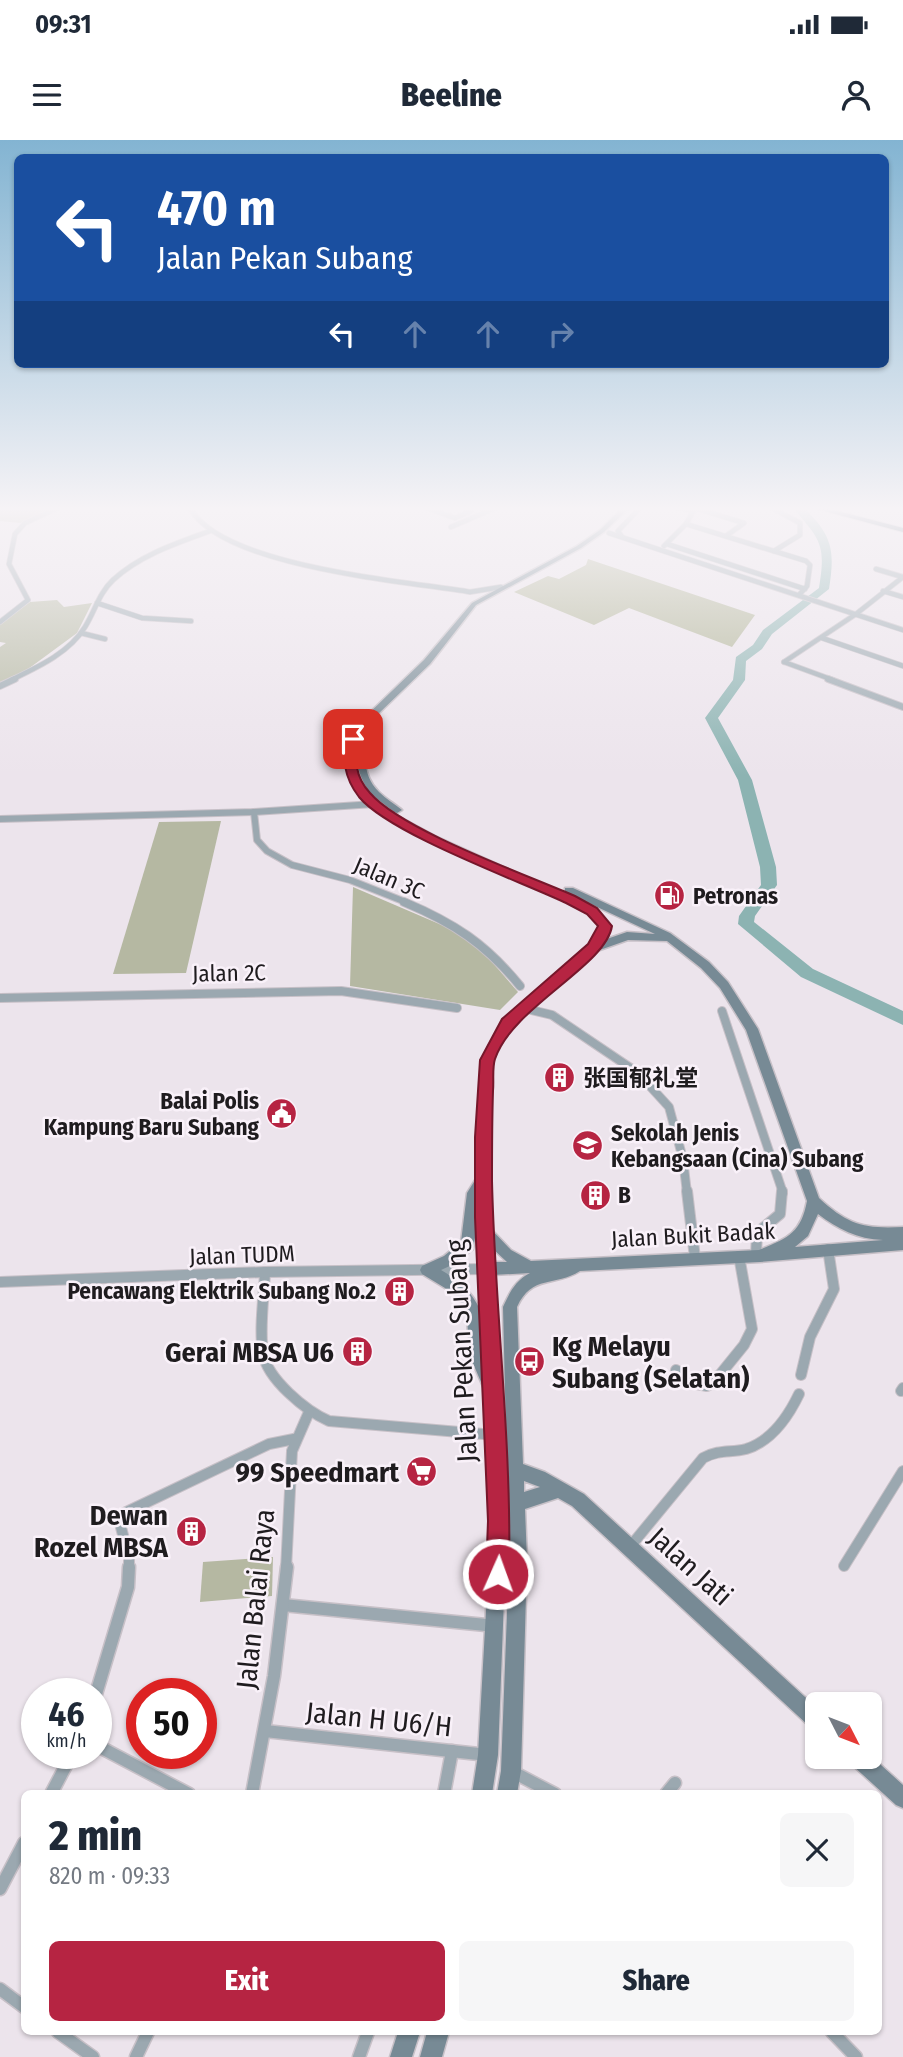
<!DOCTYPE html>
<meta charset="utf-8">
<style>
body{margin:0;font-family:"Fira Sans Condensed","Noto Sans SC",sans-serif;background:#f6f6f7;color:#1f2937;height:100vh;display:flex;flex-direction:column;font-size:26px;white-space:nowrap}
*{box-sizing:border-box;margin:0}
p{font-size:23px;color:#747a83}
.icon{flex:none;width:38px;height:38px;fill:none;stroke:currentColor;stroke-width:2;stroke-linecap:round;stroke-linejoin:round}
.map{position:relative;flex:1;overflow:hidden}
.drawer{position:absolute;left:21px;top:1650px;width:861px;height:245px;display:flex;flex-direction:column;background:#fff;border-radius:10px;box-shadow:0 2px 5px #0004}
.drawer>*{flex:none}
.top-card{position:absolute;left:14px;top:14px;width:875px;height:214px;border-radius:10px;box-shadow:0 2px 5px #0004;background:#1a4fa0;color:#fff;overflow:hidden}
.needle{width:46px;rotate:132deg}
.controls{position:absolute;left:805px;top:1552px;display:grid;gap:14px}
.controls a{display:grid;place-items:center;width:77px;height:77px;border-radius:10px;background:#fff;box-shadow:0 2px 5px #0004;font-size:35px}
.speed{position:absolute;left:21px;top:1538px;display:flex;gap:14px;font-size:35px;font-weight:700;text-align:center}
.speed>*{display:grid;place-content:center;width:91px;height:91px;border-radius:50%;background:#fff;box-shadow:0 2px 5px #0004;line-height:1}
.speed small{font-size:18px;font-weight:400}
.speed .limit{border:10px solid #d22;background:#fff;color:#111}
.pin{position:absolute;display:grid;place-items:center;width:60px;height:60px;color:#fff;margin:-30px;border-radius:14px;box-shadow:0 4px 10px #0006}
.me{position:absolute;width:77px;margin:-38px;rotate:2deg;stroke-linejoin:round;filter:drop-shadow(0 0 5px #0008)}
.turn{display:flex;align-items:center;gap:24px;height:147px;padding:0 28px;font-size:32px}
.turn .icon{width:91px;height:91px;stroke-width:2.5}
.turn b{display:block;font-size:49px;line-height:60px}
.lanes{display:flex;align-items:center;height:66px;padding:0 28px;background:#0003;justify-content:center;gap:35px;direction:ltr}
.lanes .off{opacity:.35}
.round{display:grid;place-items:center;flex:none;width:74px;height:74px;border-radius:10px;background:#f6f6f7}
.headline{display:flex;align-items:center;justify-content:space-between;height:119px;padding:0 28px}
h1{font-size:42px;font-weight:800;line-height:52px}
.primary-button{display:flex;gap:14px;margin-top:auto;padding:14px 28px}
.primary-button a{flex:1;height:80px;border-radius:10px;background:#b62442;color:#fff;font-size:28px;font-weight:800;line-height:80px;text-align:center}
.primary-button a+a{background:#f6f6f7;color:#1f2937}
.status{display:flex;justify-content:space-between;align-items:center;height:49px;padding:0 35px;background:#fff;direction:ltr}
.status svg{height:19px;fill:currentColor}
header{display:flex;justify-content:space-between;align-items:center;height:91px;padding:0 28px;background:#fff;font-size:32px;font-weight:800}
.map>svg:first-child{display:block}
.green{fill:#b5b8a2}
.forest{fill:#aeb193}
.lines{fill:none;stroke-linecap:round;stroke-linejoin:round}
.river{fill:#8cb3b2;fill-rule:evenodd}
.street-far4-casing{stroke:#c7c0c7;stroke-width:6}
.street-far3-casing{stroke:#c7c0c7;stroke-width:8}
.street-far2-casing{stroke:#c7c0c7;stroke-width:10}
.street-far1-casing{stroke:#c7c0c7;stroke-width:12}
.street-casing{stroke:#c7c0c7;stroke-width:15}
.secondary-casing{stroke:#c7c0c7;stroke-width:3}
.highway-casing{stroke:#c7c0c7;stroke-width:2}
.street-far4{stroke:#9ba8b0;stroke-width:4.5}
.street-far3{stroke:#9ba8b0;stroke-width:6}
.street-far2{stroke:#9ba8b0;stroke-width:8}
.street-far1{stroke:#9ba8b0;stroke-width:10}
.street{stroke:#9ba8b0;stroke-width:12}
.secondary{fill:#778a95;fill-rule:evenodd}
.highway{fill:#466171;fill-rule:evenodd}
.route{fill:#b62442;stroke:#76172b;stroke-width:2}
.labels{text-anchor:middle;stroke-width:5;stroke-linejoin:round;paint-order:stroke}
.street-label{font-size:23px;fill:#1f1c1f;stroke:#f9f1f9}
.poi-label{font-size:23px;font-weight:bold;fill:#1f1c1f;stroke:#f9f1f9;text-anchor:start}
.near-poi-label{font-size:28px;font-weight:bold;fill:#1f1c1f;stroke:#f9f1f9;text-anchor:end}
.near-street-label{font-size:28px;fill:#1f1c1f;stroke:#f9f1f9}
</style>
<div class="status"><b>09:31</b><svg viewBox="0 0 49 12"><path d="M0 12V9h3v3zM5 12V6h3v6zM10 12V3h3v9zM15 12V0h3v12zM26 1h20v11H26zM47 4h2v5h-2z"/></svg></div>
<header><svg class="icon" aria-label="menu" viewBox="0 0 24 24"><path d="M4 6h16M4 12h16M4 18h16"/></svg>Beeline<svg class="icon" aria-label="person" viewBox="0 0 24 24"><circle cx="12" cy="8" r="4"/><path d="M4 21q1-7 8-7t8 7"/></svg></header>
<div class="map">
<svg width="903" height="1917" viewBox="0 0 903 1917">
<rect width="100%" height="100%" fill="#ece4ec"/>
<g class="green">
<path d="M0,368h51l-30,15 -21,-2z"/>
<path d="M57,460l7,7 28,-4 -15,30 -53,39 -24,11v-36l6,-4 -6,-1v-18l30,-22z"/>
<path d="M221,681l-35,152 -73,1 46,-152z"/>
<path d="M353,747l105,45 22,16 38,44 -18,18 -150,-24z"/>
<path d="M273,1417l-1,39 -72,6 3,-40z"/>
</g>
<path class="forest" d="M588,419l167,56 -23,32 -103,-39 -35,17 -80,-33 34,-16 11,3 27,-14z"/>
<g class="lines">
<path class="river" d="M793,368h11c29,28 31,43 25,81l-57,45 -10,15 -16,12 -1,19 -27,38 34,62 24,87 1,18 -22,31 -1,6 59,47 90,42v14l-102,-48 -63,-53 1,-8 22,-31 -1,-18 -22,-87 -33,-62 28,-38 3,-23 17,-12 10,-15 56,-42c7,-43 2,-48 -26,-80z"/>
<defs>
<g id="street-far4">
<path d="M190,368c32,59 215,73 280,84l31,-5"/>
<path d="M427,368l28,10 16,-7"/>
<path d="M678,368l16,3"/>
<path d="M695,368l49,15 -18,13"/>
<path d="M772,368l28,15v12l-26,16"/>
<path d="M686,384l120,37 4,4 -3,21 -8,9"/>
<path d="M451,387l44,-19"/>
<path d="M609,393l294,97"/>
<path d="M622,397l-4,-6 22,-23"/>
<path d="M667,404l138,45"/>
<path d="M664,406l22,-22 9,-16"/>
<path d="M876,429l27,8"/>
<path d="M883,451l20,6"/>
<path d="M97,463l45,15 49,3"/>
<path d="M0,482l28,-22 -19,-36 6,-30 10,-11 32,-15"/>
<path d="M81,493l24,6"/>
<path d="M822,498l81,28"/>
<path d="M784,522l72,-48 47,-37"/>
<path d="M784,522l49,18"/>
<path d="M11,540c27,-13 58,-27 74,-53 10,-16 14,-34 28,-47 27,-25 64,-37 97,-49"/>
</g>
<g id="street-far3">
<path d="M828,539l75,28"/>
<path d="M0,546l15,-7"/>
<path d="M254,672l3,28 10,11 25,14 58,15 58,23"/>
<path d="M0,679l254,-7 120,-8"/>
</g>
<g id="street-far2">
<path d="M404,762c50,21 82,42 116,84"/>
<path d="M0,858l341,-7 116,17"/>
<path d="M523,868l29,7 86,58 31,34 14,52 4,34"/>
<path d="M722,871l61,182"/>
</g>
<g id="street-far1">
<path d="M687,1051l8,67"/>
<path d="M756,1116l1,-23 23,-19 2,-23"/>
<path d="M265,1132c-1,25 -6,56 -2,81 4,26 43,58 66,68l166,14"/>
<path d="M0,1142l265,-10 220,-3"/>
<path d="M676,1230l21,14 10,2 7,-4 30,-37 8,-16 -13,-73"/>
<path d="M801,1235l9,-38 24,-48 -6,-40"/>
<path d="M901,1251l2,-3"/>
<path d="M629,1408l74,-90c17,-9 27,-5 43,-9 26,-8 42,-32 53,-55"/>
<path d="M844,1426l59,-95"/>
<path d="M129,1429v-11l-11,-42 151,-72 25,-5"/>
<path d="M286,1429l6,-118 17,-39"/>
</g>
<g id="street">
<path d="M283,1465l213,21"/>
<path d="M96,1554l32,-107 1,-20"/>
<path d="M265,1591l223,24"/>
<path d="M96,1605l93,49"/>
<path d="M511,1631l44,23"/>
<path d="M51,1654l21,-40"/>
<path d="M252,1654l22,-118 13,-109"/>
<path d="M444,1654l8,-43"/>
<path d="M666,1654l9,-11"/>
<path d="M0,1749l24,-46"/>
<path d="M0,1849l24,18"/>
<path d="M58,1892l35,25"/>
<path d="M832,1892l24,25"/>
<path d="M136,1917l12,-25"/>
<path d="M359,1917l9,-25"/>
</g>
<g id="secondary">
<path d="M622,368h7l-25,24 -23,16 -105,57 -46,59 -55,53 6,2c-15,23 -24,51 -2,73 7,7 16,12 23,18l-5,3 -3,-1 -23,-18 12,14 52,28 161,73 14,17 -1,7 -5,7 23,-8 28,2 -90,-42v-4h8l97,45 39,29 19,20 30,47 61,169c29,27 45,31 84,29v23l-143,12 -180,9c-25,16 -48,3 -63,36l6,157 22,8 39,22 233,214v21l-7,-2 -238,-221 -14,-8 -33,11 2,51 -6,211 -4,23h-20l4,-23 8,-211 -6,-253c7,-15 12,-26 27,-34l-38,2 15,246 -9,234 -6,39h-20l6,-39 13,-234 -7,-132 -15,-35 -2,-41 -3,-8 -19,-17 -23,-14 -2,-4 2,-4 22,-10 17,-14 6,-49 10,-16v-40l4,-77 22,-40 86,-75 10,-12 1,-6 -12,-14 -21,-11 -138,-62 -52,-28 -25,-29 -7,-26 4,-18 13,-19 62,-60 48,-57 105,-57 23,-16zM373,579c-18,27 -22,46 -3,74 -21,-24 -19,-53 3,-74zM628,800l39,1 34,27 19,20 26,42 61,171c-6,32 -19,37 -48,49l-228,11 -20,-11 -20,-21 -2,-92 4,-77 18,-34 86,-75zM818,1074c20,15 39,25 65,26l-88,7 13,-11zM478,1081l2,89c-8,-19 -22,-30 -39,-40l13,-6 19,-15zM492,1108l15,14h-15zM524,1341l16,6 -16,5z"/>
<path d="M870,1615l33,30v23l-7,-3 -45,-41 -3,-7h22z"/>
<path d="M398,1892h22l-8,25h-22z"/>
<path d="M427,1892h22l-7,25h-22z"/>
</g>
<path id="highway" d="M813,368h13l77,20v4z"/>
</defs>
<use href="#street-far4" class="street-far4-casing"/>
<use href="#street-far3" class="street-far3-casing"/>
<use href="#street-far2" class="street-far2-casing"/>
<use href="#street-far1" class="street-far1-casing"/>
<use href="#street" class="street-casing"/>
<use href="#secondary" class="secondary-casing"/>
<use href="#highway" class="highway-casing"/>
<use href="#street-far4" class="street-far4"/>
<use href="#street-far3" class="street-far3"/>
<use href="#street-far2" class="street-far2"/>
<use href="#street-far1" class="street-far1"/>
<use href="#street" class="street"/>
<use href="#secondary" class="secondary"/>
<use href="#highway" class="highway"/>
</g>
<linearGradient id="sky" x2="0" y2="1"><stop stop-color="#83b4d2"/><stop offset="0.58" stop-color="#f6f3f6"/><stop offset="1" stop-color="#f6f3f6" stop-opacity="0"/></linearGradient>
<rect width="903" height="636" fill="url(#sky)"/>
<path class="route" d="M349,596l10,3c-5,20 -4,38 11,54 33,38 155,81 205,103l22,12 15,18c-6,40 -100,81 -117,133 -3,9 -1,22 -2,32 -1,30 -1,60 -1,90 3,131 20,262 17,393l-4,8 -7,3 -8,-3 -4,-8 2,-53 -13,-304v-80l5,-77 22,-41 86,-75 10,-18 -11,-12 -21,-11c-49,-23 -176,-69 -207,-106 -14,-18 -19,-40 -10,-61z"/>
<defs>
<symbol id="fuel-disc" viewBox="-11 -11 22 22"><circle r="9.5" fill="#b62442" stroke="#f9f1f9"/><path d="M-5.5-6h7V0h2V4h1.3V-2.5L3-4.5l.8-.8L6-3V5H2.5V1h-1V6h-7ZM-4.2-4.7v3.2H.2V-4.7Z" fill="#fff"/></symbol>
<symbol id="building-disc" viewBox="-11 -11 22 22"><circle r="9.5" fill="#b62442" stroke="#f9f1f9"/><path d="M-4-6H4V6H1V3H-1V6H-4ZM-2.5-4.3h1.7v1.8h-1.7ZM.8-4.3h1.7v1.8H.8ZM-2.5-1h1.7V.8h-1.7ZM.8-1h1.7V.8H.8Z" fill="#fff"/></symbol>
<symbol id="civic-disc" viewBox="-11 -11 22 22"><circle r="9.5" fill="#b62442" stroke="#f9f1f9"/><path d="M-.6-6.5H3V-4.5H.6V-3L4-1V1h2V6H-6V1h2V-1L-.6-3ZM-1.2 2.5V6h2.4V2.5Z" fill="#fff"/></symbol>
<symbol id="school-disc" viewBox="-11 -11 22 22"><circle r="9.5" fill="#b62442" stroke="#f9f1f9"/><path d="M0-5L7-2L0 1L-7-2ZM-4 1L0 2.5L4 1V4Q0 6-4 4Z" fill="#fff"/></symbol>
<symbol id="bus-disc" viewBox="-11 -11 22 22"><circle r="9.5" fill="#b62442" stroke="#f9f1f9"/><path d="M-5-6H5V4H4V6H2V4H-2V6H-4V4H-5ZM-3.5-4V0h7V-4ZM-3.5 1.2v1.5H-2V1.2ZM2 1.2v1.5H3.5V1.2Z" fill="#fff"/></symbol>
<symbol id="supermarket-disc" viewBox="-11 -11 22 22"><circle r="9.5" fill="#b62442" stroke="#f9f1f9"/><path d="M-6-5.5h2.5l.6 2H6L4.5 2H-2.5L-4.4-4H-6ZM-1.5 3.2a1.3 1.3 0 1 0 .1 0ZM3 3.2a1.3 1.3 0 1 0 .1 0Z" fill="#fff"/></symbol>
</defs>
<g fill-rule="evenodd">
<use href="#fuel-disc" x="652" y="738" width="35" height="35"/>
<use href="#building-disc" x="542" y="920" width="35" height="35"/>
<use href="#civic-disc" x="264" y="956" width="35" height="35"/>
<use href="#school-disc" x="570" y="988" width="35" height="35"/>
<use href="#building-disc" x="578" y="1038" width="35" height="35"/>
<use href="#building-disc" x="382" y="1134" width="35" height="35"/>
<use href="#building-disc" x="340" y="1194" width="35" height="35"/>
<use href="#bus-disc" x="512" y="1204" width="35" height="35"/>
<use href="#supermarket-disc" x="404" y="1314" width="35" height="35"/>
<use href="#building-disc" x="174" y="1374" width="35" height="35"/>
</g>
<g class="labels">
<g class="street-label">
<text transform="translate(389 738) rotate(23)" y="8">Jalan 3C</text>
<text transform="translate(229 833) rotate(-1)" y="8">Jalan 2C</text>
<text transform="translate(693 1095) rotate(-3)" y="8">Jalan Bukit Badak</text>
<text transform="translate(242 1115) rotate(-2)" y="8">Jalan TUDM</text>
</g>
<g class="poi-label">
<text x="693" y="764">Petronas</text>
<text x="583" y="946">张国郁礼堂</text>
<text x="259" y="969" text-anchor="end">Balai Polis<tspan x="259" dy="26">Kampung Baru Subang</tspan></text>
<text x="611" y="1001">Sekolah Jenis<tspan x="611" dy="26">Kebangsaan (Cina) Subang</tspan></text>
<text x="618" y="1063">B</text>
<text x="376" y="1159" text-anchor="end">Pencawang Elektrik Subang No.2</text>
</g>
<g class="near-poi-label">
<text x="552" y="1216" text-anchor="start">Kg Melayu<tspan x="552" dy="32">Subang (Selatan)</tspan></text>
<text x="334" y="1222">Gerai MBSA U6</text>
<text x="399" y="1342">99 Speedmart</text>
<text x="168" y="1385">Dewan<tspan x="168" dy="32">Rozel MBSA</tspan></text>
</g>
<g class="near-street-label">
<text transform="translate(461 1211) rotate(-93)" y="10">Jalan Pekan Subang</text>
<text transform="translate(691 1426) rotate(42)" y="10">Jalan Jati</text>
<text transform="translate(255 1459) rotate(-84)" y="10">Jalan Balai Raya</text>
<text transform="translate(379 1579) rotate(6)" y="10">Jalan H U6/H</text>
</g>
</g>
</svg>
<div class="controls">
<a><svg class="needle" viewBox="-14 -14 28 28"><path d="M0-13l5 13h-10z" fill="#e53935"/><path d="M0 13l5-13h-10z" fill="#747a83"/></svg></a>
</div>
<div class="speed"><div>46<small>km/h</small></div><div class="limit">50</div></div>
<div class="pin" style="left:353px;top:599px;background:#d93025"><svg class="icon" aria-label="arrive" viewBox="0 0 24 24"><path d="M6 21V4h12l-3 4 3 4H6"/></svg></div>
<svg class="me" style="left:498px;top:1434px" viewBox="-20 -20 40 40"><circle r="17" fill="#b62442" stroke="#fff" stroke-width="3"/><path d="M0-11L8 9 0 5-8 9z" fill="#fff"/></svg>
<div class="top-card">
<div class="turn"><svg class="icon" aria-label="left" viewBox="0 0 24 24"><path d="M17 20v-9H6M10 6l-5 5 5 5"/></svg><div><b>470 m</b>Jalan Pekan Subang</div></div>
<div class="lanes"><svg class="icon" aria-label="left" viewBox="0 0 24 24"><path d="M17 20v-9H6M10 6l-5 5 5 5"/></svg><svg class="icon off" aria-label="ahead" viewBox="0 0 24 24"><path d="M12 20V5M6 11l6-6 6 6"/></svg><svg class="icon off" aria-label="ahead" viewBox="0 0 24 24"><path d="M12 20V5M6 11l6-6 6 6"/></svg><svg class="icon off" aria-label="right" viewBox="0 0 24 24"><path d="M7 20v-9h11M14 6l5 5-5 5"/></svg></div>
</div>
<section class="drawer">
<div class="headline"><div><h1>2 min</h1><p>820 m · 09:33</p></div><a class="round"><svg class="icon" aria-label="close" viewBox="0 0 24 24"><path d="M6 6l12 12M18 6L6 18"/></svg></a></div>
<div class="primary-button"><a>Exit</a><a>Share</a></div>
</section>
</div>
